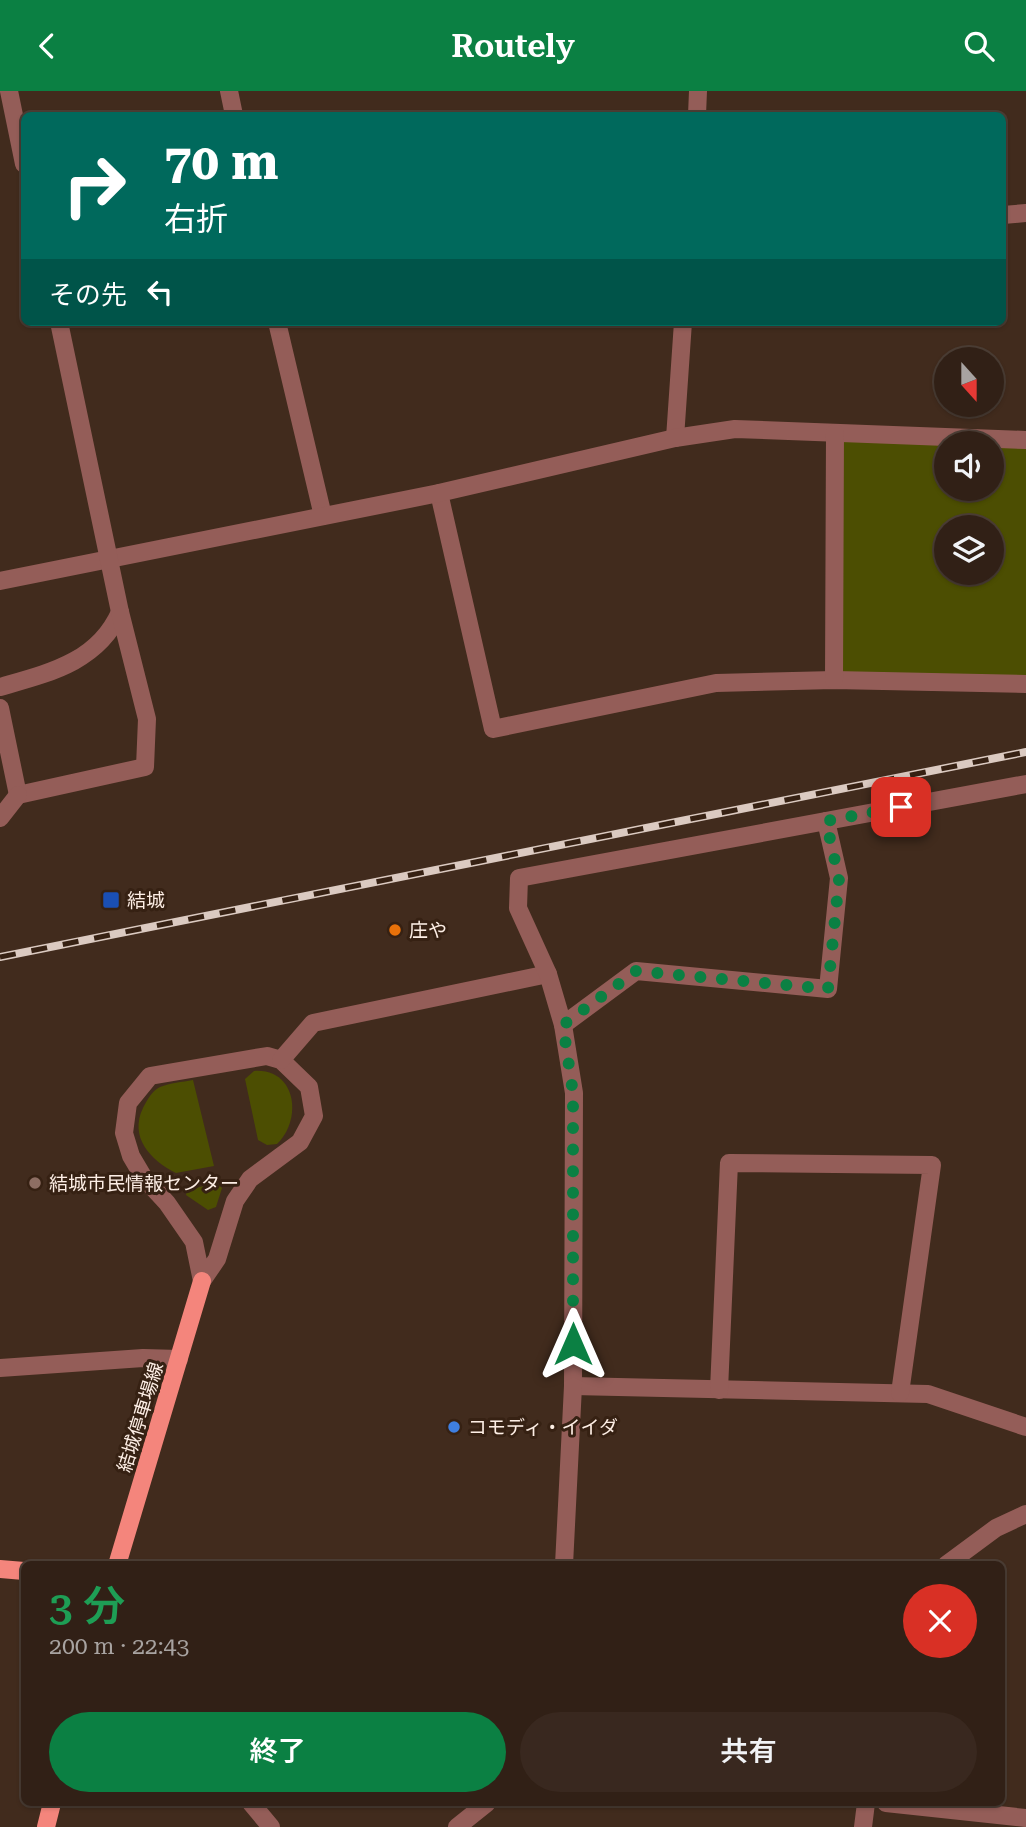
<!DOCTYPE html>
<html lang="ja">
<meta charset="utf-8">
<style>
body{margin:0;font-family:"Roboto Serif","Noto Sans JP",serif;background:#39281f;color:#f1f3f6;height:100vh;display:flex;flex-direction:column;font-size:26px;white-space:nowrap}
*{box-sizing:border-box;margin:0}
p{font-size:23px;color:#a8a3a1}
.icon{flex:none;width:38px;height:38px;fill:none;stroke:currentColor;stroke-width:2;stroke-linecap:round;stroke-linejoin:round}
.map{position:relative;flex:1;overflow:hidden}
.side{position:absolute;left:21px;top:1470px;width:984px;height:245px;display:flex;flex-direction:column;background:#312016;border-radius:10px;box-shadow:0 2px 5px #0004,0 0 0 2px #4c3e35}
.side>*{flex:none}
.hud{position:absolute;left:21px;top:21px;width:985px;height:214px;border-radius:10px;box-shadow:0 2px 5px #0004,0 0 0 2px #4c3e35;background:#00695c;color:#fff;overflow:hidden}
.needle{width:46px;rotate:159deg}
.fabs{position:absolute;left:934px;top:256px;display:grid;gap:14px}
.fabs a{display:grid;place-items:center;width:70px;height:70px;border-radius:50%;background:#312016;box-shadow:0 2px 5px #0004,0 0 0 2px #4c3e35;font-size:35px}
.pin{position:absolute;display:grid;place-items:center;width:60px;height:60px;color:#fff;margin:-30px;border-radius:14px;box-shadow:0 4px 10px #0006}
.me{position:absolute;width:77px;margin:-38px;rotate:0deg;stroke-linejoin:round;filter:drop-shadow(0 0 5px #0008)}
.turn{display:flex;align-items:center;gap:24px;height:147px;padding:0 28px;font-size:32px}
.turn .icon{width:91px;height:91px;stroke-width:2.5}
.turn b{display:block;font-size:49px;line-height:60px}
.then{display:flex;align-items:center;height:66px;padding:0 28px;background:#0003;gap:14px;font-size:26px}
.round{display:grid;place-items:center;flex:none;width:74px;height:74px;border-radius:37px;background:#39281f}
.headline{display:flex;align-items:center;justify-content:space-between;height:119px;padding:0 28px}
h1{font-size:42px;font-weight:600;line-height:52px;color:#1e9e55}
.button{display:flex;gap:14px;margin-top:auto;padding:14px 28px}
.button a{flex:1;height:80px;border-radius:42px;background:#0b8043;color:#fff;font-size:28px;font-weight:600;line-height:80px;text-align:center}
.button a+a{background:#39281f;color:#f1f3f6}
header{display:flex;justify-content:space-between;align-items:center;height:91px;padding:0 28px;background:#0b8043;color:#fff;font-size:32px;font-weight:600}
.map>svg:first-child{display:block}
.green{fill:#4c4e02;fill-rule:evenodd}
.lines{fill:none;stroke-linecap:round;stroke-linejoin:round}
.minor{stroke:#945d58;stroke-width:18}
.major{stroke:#f4857c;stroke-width:18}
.rail-casing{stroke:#dbcac1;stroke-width:8}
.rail{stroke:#362113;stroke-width:5;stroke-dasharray:16;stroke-linecap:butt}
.route{stroke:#0b8043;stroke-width:12;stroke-dasharray:0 21.6}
.transit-dot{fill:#1a4fb4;stroke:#362113;stroke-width:2.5}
.food-dot{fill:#e8710a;stroke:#362113;stroke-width:2.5}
.education-dot{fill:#8d6e63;stroke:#362113;stroke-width:2.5}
.shop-dot{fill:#3f7fe0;stroke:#362113;stroke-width:2.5}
.labels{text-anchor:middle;stroke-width:6;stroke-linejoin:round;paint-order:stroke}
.poi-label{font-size:19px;fill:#fdeee5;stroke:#362113;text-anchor:start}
.street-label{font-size:19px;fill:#fdeee5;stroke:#362113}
</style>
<header><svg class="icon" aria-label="back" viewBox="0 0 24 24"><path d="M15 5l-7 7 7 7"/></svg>Routely<svg class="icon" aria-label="search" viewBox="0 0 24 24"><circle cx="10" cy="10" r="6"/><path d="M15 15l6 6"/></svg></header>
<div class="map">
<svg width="1026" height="1736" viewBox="0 0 1026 1736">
<rect width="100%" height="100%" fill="#412b1d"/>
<g class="green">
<path d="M844,342l182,7v244l-192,-4zM947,352h45v45h-45zM947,436h45v45h-45z"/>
<path d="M254,980c42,-3 49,48 23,73l-10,1 -9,-5 -13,-61z"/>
<path d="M193,989l21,86 -38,7c-26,-13 -47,-36 -33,-65 4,-8 9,-17 17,-21 10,-4 22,-5 33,-7z"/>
<path d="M217,1092l5,5 -6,19 -8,3 -22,-15 1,-5z"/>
</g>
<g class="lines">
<g class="minor">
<path d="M9,0l15,73"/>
<path d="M229,0l5,24"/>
<path d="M697,24l1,-24"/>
<path d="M1003,124l23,-2"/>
<path d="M277,231l46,194"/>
<path d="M675,347l8,-116"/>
<path d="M439,402l54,236 223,-46 118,-3 192,4"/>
<path d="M0,490l439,-88 236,-55 60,-9 291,11"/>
<path d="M834,589l1,-247"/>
<path d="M0,596c49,-14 98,-25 120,-75"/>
<path d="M0,617l18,87 127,-28 2,-48 -27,-107 -61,-290"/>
<path d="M0,727l18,-23"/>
<path d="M563,934l73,-54 192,18 11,-111 -13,-57"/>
<path d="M267,965l14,4 28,27 5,29 -14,26 -50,37 -15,22 -18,58 -15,22 -8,-39 -27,-39 -23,-25 -13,-22 -7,-23 4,-30 22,-27z"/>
<path d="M281,969l32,-37 235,-49"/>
<path d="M0,1277l143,-10 36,1"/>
<path d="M573,1295l355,8 98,33"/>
<path d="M719,1299l10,-227 203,2 -32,228"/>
<path d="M564,1474l9,-179 1,-293 -11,-68 -15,-51 -30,-66 1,-30 507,-94"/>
<path d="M946,1474l50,-37 30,-14"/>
<path d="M251,1712l20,24"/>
<path d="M886,1712l140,15"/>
<path d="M457,1736l30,-24"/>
<path d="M863,1736l3,-24"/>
</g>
<g class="major">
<path d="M117,1474l85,-284"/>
<path d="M0,1478l24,2"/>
<path d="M46,1736l6,-24"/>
</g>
<defs>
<path id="rail" d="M0,866l1026,-205"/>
</defs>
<use href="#rail" class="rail-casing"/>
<use href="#rail" class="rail"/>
</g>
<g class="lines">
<path class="route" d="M573,1253v-251l-10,-68 73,-54 192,18 11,-110 -13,-58 75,-14"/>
</g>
<rect class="transit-dot" x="102" y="800" width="18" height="18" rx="3.5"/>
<circle class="food-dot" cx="395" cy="839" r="7"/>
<circle class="education-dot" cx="35" cy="1092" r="7"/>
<circle class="shop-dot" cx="454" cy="1336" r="7"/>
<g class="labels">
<g class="poi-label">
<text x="127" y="816">結城</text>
<text x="409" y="846">庄や</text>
<text x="49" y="1099">結城市民情報センター</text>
<text x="468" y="1343">コモディ・イイダ</text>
</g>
<g class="street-label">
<text transform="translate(140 1326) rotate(-73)" y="7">結城停車場線</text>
</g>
</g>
</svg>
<div class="fabs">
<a><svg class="needle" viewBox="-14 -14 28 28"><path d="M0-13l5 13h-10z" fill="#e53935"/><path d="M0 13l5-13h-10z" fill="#a8a3a1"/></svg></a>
<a><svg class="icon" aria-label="sound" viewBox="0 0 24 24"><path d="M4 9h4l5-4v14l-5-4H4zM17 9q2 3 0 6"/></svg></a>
<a><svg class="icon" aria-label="layers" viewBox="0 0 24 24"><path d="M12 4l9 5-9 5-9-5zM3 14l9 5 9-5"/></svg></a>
</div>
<div class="pin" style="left:901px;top:716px;background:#d93025"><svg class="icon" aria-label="arrive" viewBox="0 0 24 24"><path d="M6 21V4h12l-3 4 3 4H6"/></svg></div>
<svg class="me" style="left:573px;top:1253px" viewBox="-20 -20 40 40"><path d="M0-17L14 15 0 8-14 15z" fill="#0b8043" stroke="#fff" stroke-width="4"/></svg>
<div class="hud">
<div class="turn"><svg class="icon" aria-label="right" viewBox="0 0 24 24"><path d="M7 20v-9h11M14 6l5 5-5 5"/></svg><div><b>70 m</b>右折</div></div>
<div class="then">その先<svg class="icon" aria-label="left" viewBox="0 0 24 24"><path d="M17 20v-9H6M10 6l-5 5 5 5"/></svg></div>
</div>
<section class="side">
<div class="headline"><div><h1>3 分</h1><p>200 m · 22:43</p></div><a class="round" style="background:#d93025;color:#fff"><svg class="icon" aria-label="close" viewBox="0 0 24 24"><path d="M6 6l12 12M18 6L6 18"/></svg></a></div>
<div class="button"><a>終了</a><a>共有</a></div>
</section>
</div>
